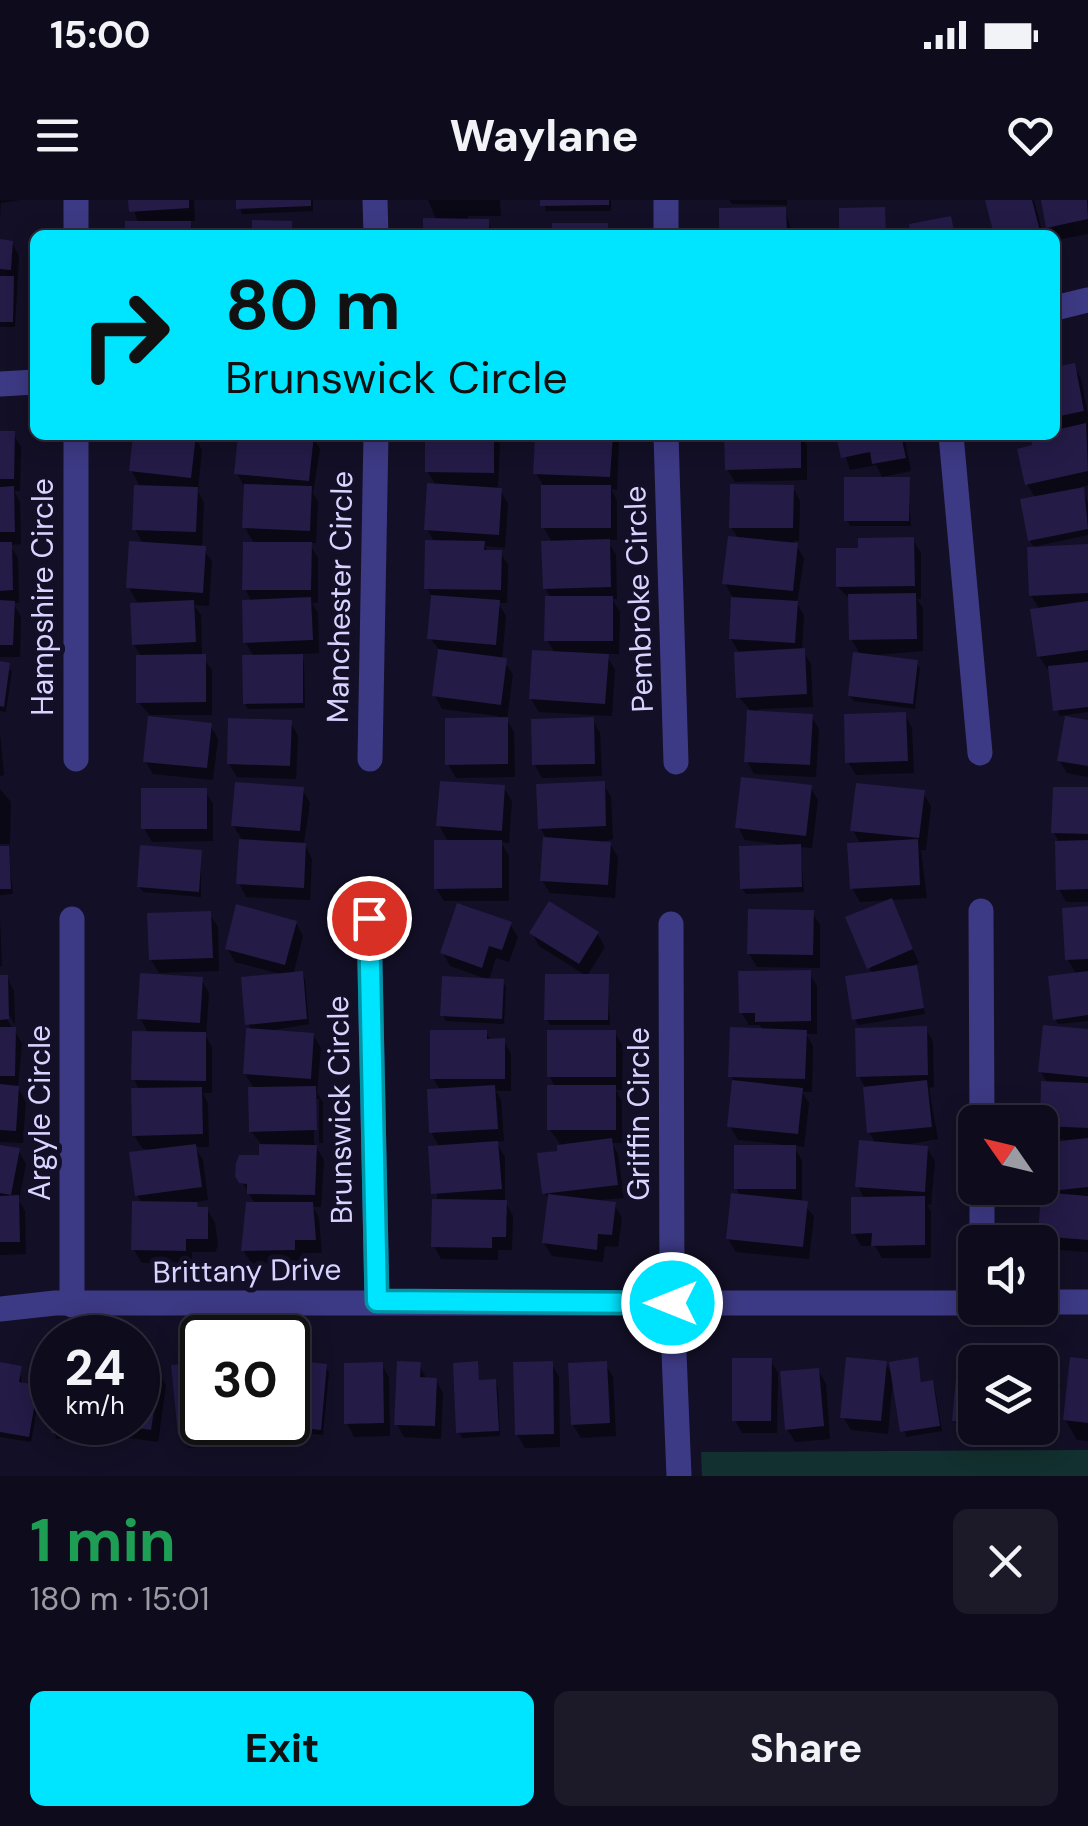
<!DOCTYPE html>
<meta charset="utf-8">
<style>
body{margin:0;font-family:"DM Sans",sans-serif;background:#1c1929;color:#f1f3f6;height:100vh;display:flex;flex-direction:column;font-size:38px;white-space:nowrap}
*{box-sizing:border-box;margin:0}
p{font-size:32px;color:#9b9ba3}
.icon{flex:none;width:55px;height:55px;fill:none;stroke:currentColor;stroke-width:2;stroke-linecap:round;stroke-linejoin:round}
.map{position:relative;height:1276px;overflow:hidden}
.sheet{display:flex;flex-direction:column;background:#0e0b1c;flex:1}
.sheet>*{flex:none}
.guide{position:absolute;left:30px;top:30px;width:1030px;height:210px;border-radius:15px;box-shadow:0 5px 25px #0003,0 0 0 2px #2e2b3b;background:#00e5ff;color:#111;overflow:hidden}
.needle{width:65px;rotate:304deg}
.buttons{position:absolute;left:958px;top:905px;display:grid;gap:20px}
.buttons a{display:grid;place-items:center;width:100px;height:100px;border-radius:15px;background:#0e0b1c;box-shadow:0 5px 25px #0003,0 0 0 2px #2e2b3b;font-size:50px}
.speed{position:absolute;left:30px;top:1115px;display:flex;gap:20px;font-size:50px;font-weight:700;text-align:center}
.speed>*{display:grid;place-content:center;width:130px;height:130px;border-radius:50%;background:#0e0b1c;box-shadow:0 5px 25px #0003,0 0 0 2px #2e2b3b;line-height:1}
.speed small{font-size:25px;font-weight:400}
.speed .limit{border:5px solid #111;border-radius:15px;background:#fff;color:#111}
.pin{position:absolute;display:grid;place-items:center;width:85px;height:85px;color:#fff;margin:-42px;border:5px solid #fff;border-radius:50%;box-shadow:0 2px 10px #0007}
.me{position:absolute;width:110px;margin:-55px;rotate:270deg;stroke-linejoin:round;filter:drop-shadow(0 0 8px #0008)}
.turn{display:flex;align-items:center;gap:35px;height:210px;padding:0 30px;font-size:45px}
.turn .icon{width:130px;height:130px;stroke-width:2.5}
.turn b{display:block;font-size:70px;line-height:85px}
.round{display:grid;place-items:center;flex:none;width:105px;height:105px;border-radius:15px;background:#1c1929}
.overview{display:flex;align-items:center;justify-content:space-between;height:170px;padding:0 30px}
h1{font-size:60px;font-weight:700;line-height:75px;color:#1e9e55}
.button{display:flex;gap:20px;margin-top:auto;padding:20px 30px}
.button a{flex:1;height:115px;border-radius:15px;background:#00e5ff;color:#111;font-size:40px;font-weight:700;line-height:115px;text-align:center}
.button a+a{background:#1c1929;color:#f1f3f6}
.status{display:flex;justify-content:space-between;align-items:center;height:70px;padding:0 50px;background:#0e0b1c;direction:ltr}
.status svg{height:28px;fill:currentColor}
header{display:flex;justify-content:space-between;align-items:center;height:130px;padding:0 30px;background:#0e0b1c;font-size:45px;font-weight:700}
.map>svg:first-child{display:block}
.green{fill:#12302f}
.shadow{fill:#0007;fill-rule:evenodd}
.building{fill:#241b47}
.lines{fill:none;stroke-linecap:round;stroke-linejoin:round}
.minor{stroke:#3d3a85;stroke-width:25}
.route-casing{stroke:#0095a6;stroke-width:25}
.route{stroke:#00e5ff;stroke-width:18}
.labels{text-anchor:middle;stroke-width:10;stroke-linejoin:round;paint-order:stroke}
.street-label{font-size:30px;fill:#d9d4ff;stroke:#130f26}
</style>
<div class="status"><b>15:00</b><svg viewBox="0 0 49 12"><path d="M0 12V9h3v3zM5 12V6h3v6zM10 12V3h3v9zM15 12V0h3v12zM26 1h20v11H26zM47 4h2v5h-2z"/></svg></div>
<header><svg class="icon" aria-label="menu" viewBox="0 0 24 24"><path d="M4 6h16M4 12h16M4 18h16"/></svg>Waylane<svg class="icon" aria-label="heart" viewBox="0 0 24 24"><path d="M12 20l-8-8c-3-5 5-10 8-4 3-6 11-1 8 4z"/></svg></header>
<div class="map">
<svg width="1088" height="1276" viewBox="0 0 1088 1276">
<rect width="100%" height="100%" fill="#130f26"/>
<path class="green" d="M1088,1250v26h-386l-1,-24z"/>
<g class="shadow">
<path d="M0,0h20l-19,3v17z"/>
<path d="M131,0h63l1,21h-7l9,14h-70l11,-12z"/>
<path d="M238,0h75v11l-71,3z"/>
<path d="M428,0h72l1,16h-33v5h19l8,14h-70l12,-14z"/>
<path d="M543,0h68v11h-65z"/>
<path d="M729,0h58v5l-55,-1z"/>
<path d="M988,0h46l9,35h-46z"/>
<path d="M1043,0h45v34l-32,6z"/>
<path d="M785,10l8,25h-72z"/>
<path d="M0,39l12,4 7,13 -4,71h-15z"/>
<path d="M1074,166l7,13 7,36v70l-7,2 7,17v31l-51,11h51v166l-29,4 -8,-47h-4l-8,-13 1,-46 -9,-15 4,-46 -5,-8 6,-42 -9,-15 8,-37 -2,-12h22v-66z"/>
<path d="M0,234h13l8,13 -1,44h-6l6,11 1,42 -11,1 8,13 1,45h-6l8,14 -1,40h-20z"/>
<path d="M136,235l59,2 7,13 -4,41 6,12 -2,45 10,13 -3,45 -15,-1 7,10 1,42 10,13v45h-62v4l60,6 8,14 -5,41 -60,-6 -8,-13 5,-46 -12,-13 4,-45 -8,-12 5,-40 -10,-17 14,-44 -8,-15 6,-41 -10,-18z"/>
<path d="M241,235l71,1 8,13 -7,44 5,9 -2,41h-7l9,15v45h-6l6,10 1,40 -19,1 4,8 1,46 -57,1 -3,-5 9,-47 -8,-14 6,-41 -7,-13 10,-44 -10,-17 -1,-42 -7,-13z"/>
<path d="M428,235h67l5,10 -2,41 10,18 -3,44 -20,-2 3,6h12l8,13 -1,38h-9l8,13 -4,44 11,14 -6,46 7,12 1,45 -59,1 -8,-14 50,-48 -56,-7 -7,-13 6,-44 -11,-14 3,-39 -6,-11 8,-45 -8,-14 9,-43 -8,-14z"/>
<path d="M555,235h59l5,9 -2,46 -6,-1 6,11v40h-10l9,15 1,44h-5l8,13 -1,42h-13l9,16 -3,46 -73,-4 -8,-13 24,-46 -8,-13 4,-42 -6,-10 8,-44 -9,-16v-41l-8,-14z"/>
<path d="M726,235h75l6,11v34l-72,2 -8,-13z"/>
<path d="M839,235h65l7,36 -29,6 -6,-12 -26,5z"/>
<path d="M908,279l3,47h-61l-3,-6z"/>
<path d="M793,288l7,13 -1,40h-5l10,18 -7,44 7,13 -2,33 9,15 2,43 -54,2v4l52,3 8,13 -3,48 -62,-3 -7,-13 3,-51 -11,-13 1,-43 -9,-15 2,-41 -8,-15 14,-44 -8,-12z"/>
<path d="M913,340l8,13v46h-4l6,9v43l-60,5 53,6 4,6 -5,41 -61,-8 -4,-5 11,-40 -9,-16 -1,-40 -13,-13 23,-37z"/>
<path d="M0,464l12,7 -6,41 -6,-1z"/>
<path d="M905,515l7,13 2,45 -58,2 -8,-13z"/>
<path d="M593,520l7,13 2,43 -60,2 -7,-13z"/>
<path d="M1088,522v55l-21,-4 -8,-13z"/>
<path d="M291,523l7,13 -2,43 -59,-2 -8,-13z"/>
<path d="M0,533l4,42 -4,1z"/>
<path d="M603,584l8,13 2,42 -15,4 12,1 8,13 -3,41 -65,-5 -8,-13 5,-40 -6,-11z"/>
<path d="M810,587l8,13 -6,48 -12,-1 4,45 -58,2 -4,-6 34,-44 -31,-4 -7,-13z"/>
<path d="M504,588l8,13 -3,42 -8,-1 8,14v45h-65l-8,-13 13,-45 -10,-18z"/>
<path d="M0,589l11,13 -1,42h-10z"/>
<path d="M302,589l8,14 -6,40 8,16 -2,41 -64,-3 -7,-14 2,-45 -8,-13z"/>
<path d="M205,590l8,14v37l-61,1 -8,-14z"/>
<path d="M1088,590v112h-22l-7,-13 1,-46 -6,-10z"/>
<path d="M923,593l8,13 -5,44h-5l6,48 -37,2 29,63 -5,2 11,49 -67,11 -3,-6 18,-45 -4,-7 21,-67 -30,2 -8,-14 9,-43 -8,-15z"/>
<path d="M8,648l5,46 -13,1v-46z"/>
<path d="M201,653v44l-58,-5 -4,-6z"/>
<path d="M1088,709v112l-30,3 -3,-5 22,-44 -9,-15z"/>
<path d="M812,712l8,13v43l-63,-1 -8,-13z"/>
<path d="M210,714l8,13 1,44 -60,2 -8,-13z"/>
<path d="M0,718l2,48h-2z"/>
<path d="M296,723l7,13 -10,39 9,-1 3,5 4,45 -47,8 51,3 8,13 -4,45 6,9v41h-9l10,17 -3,47h-8l6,11 3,35h-20v10h-51l-8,-13 12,-46 -17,-29 23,-17v-14l-10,-13 4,-41 -10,-16 7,-43 -4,-7 36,-49 -49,-13 -8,-14zM314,899h5v44h-5z"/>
<path d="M510,724l8,13 -9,25 -13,-4 -7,22 14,1 3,6 -2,37 -58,-3 -3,-5 44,-37 -37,-13 -7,-13z"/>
<path d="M532,733h65l8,14 -18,29 -48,-30z"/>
<path d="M809,773l8,13v48h-11l7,12 -1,46h-10l7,11 -5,44 -11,-2 9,16v42l12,13 -5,43 -73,-7 -8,-13 13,-42 -4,-8 43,-45 -42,-4 -8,-14 5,-43 -4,-7 32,-45 -3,-6h-11l-8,-13z"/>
<path d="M0,777h7l7,14 1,34 -10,-18 -4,3 21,33 -4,45 8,13 -3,42 -23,-1z"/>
<path d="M607,777l3,48h-60l-3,-6z"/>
<path d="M201,779l8,14 -3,44 6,10v46h-9l5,10 1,44h-14l8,13 5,40 -13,2 4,7h8l8,14 3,23 -3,6h-23v11h-50l-8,-13 8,-46 -5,-9 18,-43 -13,-4 -8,-13 6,-44 -6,-12 15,-45 -9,-16z"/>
<path d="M926,829l7,13 1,45 -5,1 9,51 -39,7 28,2 8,13 -4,44 -4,-1 4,8v46h-49l-7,-12h-14l-7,-13 11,-33 -7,-14 18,-42 -7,-12 -4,-45 -6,-11z"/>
<path d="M1088,831v221l-40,-3 -7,-13 6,-41 -7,-50 26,-6h-17l-7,-13 6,-42 -7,-12z"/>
<path d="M486,832l5,9h13l7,13v37h-15l5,9 3,41 -8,1 9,15v44l8,15 -1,34h-14v10l-57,-1 -7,-13 6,-98 -9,-16 9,-42 -7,-12z"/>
<path d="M615,833l8,13 -1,44h-6l6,11v42h-10l6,11 6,44 -25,2 15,4 8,14 -4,29 -13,-1 -2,16 -51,-6 -8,-13 5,-42 -4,-8 15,-40 -1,-11 -10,-13 7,-41 -6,-11z"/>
<path d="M0,947l18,3 8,14 -7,37 6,10 1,43 -26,1z"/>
<path d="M960,1159l39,3h-24v66l22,1 -39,-3 -4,-5z"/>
<path d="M770,1160l8,13 -1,60h-35l-7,-13z"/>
<path d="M916,1160l6,24 10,-1 3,6 7,42 -36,6 -13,-58 -5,55 -37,-4 -8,-13 42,-54 9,15z"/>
<path d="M1088,1161v80l-11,-1 -12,-21z"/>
<path d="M288,1163l37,3 4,6 -6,63 -40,-4 -3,-6 8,-3z"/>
<path d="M202,1164v58h14l2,23 -30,3 -8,-14 -6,-67z"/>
<path d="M382,1164l7,14 1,58 -36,1 -7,-14z"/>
<path d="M419,1164l8,16h9l7,13 -2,46 -37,-2 -7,-13z"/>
<path d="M476,1164l4,19 15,-1 3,6 2,48 -38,2 -3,-6z"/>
<path d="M552,1164l7,13 1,70 -35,1 -8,-14z"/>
<path d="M605,1164l8,13 3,59 -35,2 -8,-13z"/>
<path d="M0,1165l20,3 2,17 15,2 3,6 -9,49 -31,-5z"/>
<path d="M1040,1167l14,5 7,13 -18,52 -26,-9h23z"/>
<path d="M138,1169l21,3 7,13 -8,57 -35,-5 -8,-14 23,-1z"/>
<path d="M818,1170l8,14 4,55 -35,3 -8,-13z"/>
<path d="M53,1222h40v16l-37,1z"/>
<path d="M231,1222h43v16h-39z"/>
</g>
<g class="building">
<path d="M128,0h61v8l-60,4z"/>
<path d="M236,0h75v6l-75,3z"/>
<path d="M540,0h69v5l-69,1z"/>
<path d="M985,0h47l9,35h-47z"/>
<path d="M1041,0h46l1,19 -42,9z"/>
<path d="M786,7l1,28h-68v-27z"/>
<path d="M885,7l1,28h-47v-27z"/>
<path d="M951,16l4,19h-44l-2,-11z"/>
<path d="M423,18l66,1v16h-66z"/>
<path d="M252,20l40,1v14h-40z"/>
<rect x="125" y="21" width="66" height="14"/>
<rect x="552" y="23" width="56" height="12"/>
<path d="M0,39l13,2 -2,29 -11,-1z"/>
<path d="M0,76h14l-1,46h-13z"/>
<path d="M1075,163l9,48 -29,6v-50z"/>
<path d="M1086,223l2,48 -63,14 -8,-36 15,-4 -1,-9 24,-1v-5z"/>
<path d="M0,231h15l-1,48h-14z"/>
<path d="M133,235h63l-5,43 -62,-7z"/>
<path d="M238,235h76l-5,46 -75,-7z"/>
<path d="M425,235h69v38l-69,-1z"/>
<path d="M552,235h61l-3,42 -77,-3 2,-37z"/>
<path d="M724,235h77v33l-76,2z"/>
<path d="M836,235h65l5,23 -34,6 -2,-12 -29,6z"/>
<path d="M844,277h66l-1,44h-65z"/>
<path d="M427,283l75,5 -3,47 -75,-5z"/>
<path d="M244,284l68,2 -2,45 -68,-3z"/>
<path d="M730,284l64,1 -1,43h-64z"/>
<path d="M134,285l64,2 -2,45 -64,-2z"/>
<rect x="541" y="285" width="70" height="43"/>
<path d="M14,286l1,46h-15v-45z"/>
<path d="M1084,287l4,42 -60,12 -8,-42z"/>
<path d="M728,336l70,7 -5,48 -71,-7z"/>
<path d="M914,337l1,49 -79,1v-39h22v-10z"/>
<path d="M610,339l1,48 -68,2 -2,-48z"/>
<path d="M425,340l60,1 -1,9h18l-1,40 -77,-1z"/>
<path d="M129,341l77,5 -3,47 -77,-5z"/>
<path d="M0,342h12l1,48 -13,1z"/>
<path d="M243,342h69l-1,48h-69z"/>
<path d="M1088,344v49l-59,3 -2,-49z"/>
<path d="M916,393l1,46 -68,1 -1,-46z"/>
<path d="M431,395l69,5 -4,45 -69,-6z"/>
<path d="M545,396h68v45h-69z"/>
<path d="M311,397l2,43 -70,3 -1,-43z"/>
<path d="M731,397l67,4 -3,42 -66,-4z"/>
<path d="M0,400l15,1 -2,44h-13z"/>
<path d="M194,400l2,42 -64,3 -2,-42z"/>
<path d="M1088,401v49l-51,7 -7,-48z"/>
<path d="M805,448l2,46 -71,4 -2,-46z"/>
<path d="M438,449l69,9 -6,47 -69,-9z"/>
<path d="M532,450l77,4 -4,50 -76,-5z"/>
<path d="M853,452l65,8 -5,44 -65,-8z"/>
<path d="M206,454v48l-70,1v-48z"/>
<path d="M303,454v49l-60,1 -1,-49z"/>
<path d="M0,461l10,2 -6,44 -4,-1z"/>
<path d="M1088,462v45l-35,4 -5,-45z"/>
<path d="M747,510l66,4 -3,51 -66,-3z"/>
<path d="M906,512l2,49 -63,2 -1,-49z"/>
<path d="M148,516l64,7 -5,45 -64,-6z"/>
<path d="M1065,516l23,4v46l-31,-5z"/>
<path d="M508,517v47l-63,1v-47z"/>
<path d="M594,517l1,47 -63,1 -1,-46z"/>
<path d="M228,518l64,2 -2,46 -63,-2z"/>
<path d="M741,577l71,8 -6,51 -71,-8z"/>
<path d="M440,581l65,4 -3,46 -66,-5z"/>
<path d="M605,581l1,45 -68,3 -2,-45z"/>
<path d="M235,582l69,5 -4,44 -69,-5z"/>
<path d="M856,583l69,7 -6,48 -69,-7z"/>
<path d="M1053,587h35v47l-37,-1z"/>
<rect x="141" y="588" width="66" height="41"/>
<path d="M543,637l68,5 -3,43 -68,-4z"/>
<path d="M239,639l67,4 -2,45 -68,-4z"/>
<path d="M918,639l2,46 -70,4 -3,-46z"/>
<path d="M434,640h68v48l-68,1z"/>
<path d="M1088,640v49l-32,1 -1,-49z"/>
<path d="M801,644l1,43 -62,2 -1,-43z"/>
<path d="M140,645l62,5 -3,42 -62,-5z"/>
<path d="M0,646h9l2,43h-11z"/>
<path d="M892,698l21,51 -46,20 -22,-52z"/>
<path d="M549,701l50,31 -20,32 -50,-31z"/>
<path d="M457,703l55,19 -10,28 -13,-4 -7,22 -42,-15z"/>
<path d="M236,704l61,17 -12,44 -60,-16z"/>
<path d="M1088,706v53l-23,1 -3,-52z"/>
<path d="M748,709l66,1 -1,45 -66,-1z"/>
<path d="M211,711l2,47 -64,2 -2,-47z"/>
<path d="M917,765l7,43 -72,12 -7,-44z"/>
<path d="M811,770v51l-56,1v-9h-16l-1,-42z"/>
<path d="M303,771l4,48 -62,6 -4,-48z"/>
<path d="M1088,771v44l-35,5 -5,-44z"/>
<path d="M140,773l63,4 -3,46 -63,-4z"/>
<path d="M545,774h64l-1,46h-64z"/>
<path d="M0,775h8l1,44 -9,1z"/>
<path d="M442,776l62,3 -2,40 -62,-3z"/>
<path d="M1043,825l45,4v48l-50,-5z"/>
<path d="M927,826l1,49 -72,2 -1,-49z"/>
<path d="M0,827h16l-1,49h-15z"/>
<path d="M730,827l77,3 -2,49 -77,-2z"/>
<path d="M246,828l68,5 -3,46 -68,-5z"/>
<path d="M430,830h57v9l18,-1v41h-75z"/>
<rect x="547" y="830" width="69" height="47"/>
<path d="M132,831l74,1v49l-75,-1z"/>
<path d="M732,880l71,8 -5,46 -71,-7z"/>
<path d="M927,880l5,47 -65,6 -4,-46z"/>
<path d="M1041,881l47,2v45l-48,-2z"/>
<path d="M0,884l19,2 -3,45 -16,-1z"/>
<path d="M495,885l3,44 -69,4 -2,-44z"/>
<rect x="547" y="885" width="69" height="45"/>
<path d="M316,886l1,44 -68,2 -1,-45z"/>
<path d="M202,887l1,47 -71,2 -1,-48z"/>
<path d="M612,938l6,47 -76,9 -5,-41 20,-2v-6z"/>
<path d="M1088,938v49l-47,5 -1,-49z"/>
<path d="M859,940l69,6 -3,46 -70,-5z"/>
<path d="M498,941l4,48 -71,5 -3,-48z"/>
<path d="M196,944l6,43 -67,9 -6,-44z"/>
<path d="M259,944l58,1 -2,50 -68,-1v-10l-8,-1 -4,-7 1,-13 3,-8h20z"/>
<path d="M0,945l20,3 -9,47 -11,-2z"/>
<rect x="734" y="945" width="62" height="44"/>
<path d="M1041,992l47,4v44l-50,-4z"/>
<path d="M731,993l77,8 -5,46 -77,-8z"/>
<path d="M548,994l68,8 -4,33 -14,-1 -1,16 -55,-7z"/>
<path d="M19,995l1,47h-20v-46z"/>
<path d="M925,996v49l-54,1 1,-13 -21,1v-37z"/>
<path d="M432,999l75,1 -1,37h-14v11l-61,-1z"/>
<path d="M132,1001l65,1 1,5h10v32h-22v12l-55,-1z"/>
<path d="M246,1002h67l3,38h-21v10l-54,1z"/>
<path d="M958,1156l48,4 -31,2v61l-23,-2z"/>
<path d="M846,1157l41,4 -6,60 -41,-3z"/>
<path d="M918,1157l3,25 12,-2 7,46 -40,6 -11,-70z"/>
<path d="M1070,1157l18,2v64l-25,-3z"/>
<path d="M732,1158h40l-1,63h-39z"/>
<path d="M288,1160l39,4 -6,66 -48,-5 15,-3z"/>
<path d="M397,1161l24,1 -1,15 17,1 -2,48 -41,-1z"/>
<path d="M478,1161l1,19 17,-1 3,52 -43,2 -3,-70z"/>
<path d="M553,1161l1,73 -39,1 -2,-73z"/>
<path d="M607,1161l3,62 -39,2 -3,-62z"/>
<path d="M0,1162l22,4 -3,16 19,3 -9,52 -29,-5z"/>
<path d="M202,1162v60h9l1,10 -34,3 -7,-70z"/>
<path d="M383,1162l1,61 -40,1v-61z"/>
<path d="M1040,1164l15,6 -14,42h-1z"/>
<path d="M138,1166l22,4 -9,60 -33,-5 20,-3z"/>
<path d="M819,1168l5,58 -39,4 -5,-59z"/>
<path d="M50,1222h41v11h-40z"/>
<rect x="229" y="1222" width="43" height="11"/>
</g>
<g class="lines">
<g class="minor">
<path d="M76,0v35"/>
<path d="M375,0l1,35"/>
<path d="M666,35v-35"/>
<path d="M1055,108l33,-8"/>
<path d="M0,184l35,-2"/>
<path d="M666,235l10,327"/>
<path d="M951,235l29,318"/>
<path d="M76,559v-324"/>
<path d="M370,559l6,-324"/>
<path d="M981,711l1,211"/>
<path d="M369,718l8,383"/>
<path d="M72,719v386"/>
<path d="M671,724l1,379 7,173"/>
<path d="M982,988v54"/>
<path d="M1040,1102h48"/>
<path d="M0,1109l55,-6h920"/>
</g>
</g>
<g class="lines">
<defs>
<path id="route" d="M369,718l8,383 295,2"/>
</defs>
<use href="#route" class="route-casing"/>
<use href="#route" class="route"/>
</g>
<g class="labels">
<g class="street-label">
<text transform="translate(43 397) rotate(-90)" y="10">Hampshire Circle</text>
<text transform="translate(340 397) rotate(-89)" y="10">Manchester Circle</text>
<text transform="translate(639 399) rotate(-92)" y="10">Pembroke Circle</text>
<text transform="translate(340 910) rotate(-91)" y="10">Brunswick Circle</text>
<text transform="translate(40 913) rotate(-90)" y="10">Argyle Circle</text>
<text transform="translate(639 914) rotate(-90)" y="10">Griffin Circle</text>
<text transform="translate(247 1071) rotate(-1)" y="10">Brittany Drive</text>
</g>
</g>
</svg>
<div class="buttons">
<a><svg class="needle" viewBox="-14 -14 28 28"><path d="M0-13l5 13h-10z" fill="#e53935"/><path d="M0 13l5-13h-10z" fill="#9b9ba3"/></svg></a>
<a><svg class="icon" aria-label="sound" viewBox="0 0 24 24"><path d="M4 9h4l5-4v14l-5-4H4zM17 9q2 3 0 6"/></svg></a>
<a><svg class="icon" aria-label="layers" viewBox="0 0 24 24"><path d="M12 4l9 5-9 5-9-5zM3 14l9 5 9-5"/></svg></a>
</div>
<div class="speed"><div>24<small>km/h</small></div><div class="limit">30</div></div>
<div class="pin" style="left:369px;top:718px;background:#d93025"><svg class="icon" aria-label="arrive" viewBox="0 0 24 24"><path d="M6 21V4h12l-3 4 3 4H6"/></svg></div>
<svg class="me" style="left:672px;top:1103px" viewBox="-20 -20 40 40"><circle r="17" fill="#00e5ff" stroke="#fff" stroke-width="3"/><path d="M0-11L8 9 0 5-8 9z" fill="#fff"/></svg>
<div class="guide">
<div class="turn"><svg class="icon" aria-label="right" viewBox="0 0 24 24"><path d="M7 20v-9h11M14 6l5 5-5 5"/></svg><div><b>80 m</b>Brunswick Circle</div></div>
</div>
</div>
<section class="sheet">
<div class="overview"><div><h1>1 min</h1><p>180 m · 15:01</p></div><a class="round"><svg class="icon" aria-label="close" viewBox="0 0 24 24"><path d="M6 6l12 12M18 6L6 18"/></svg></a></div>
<div class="button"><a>Exit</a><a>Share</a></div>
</section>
